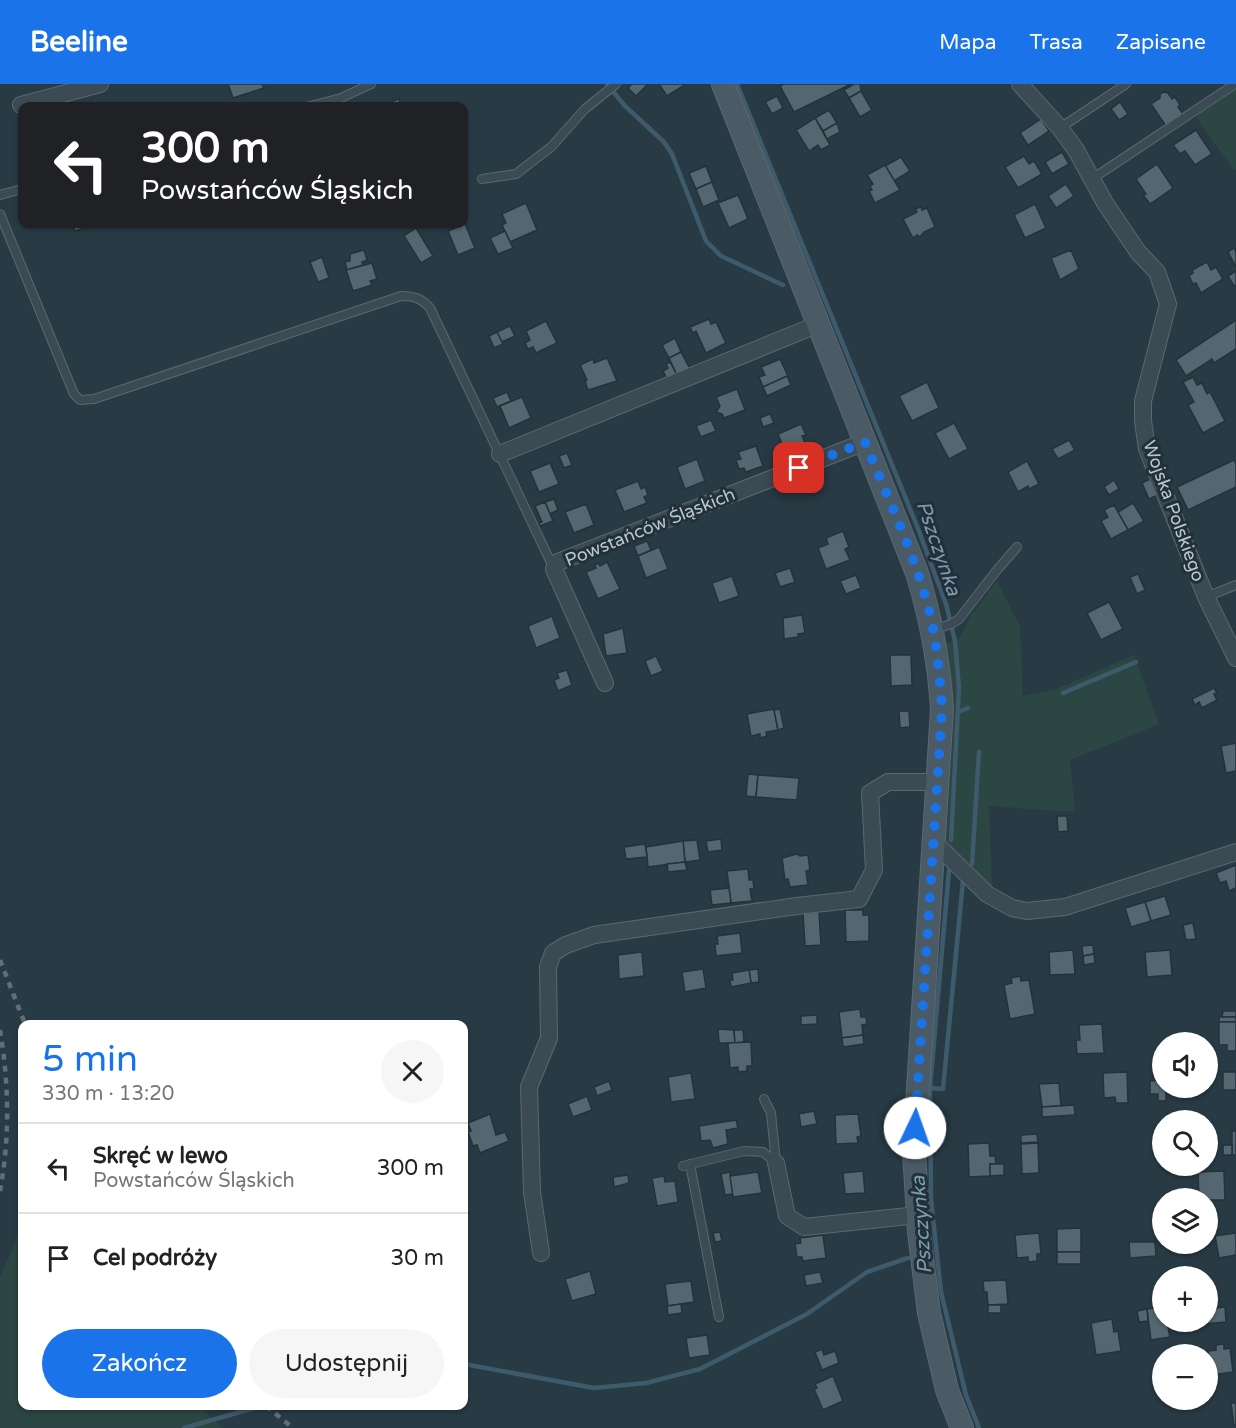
<!DOCTYPE html>
<html lang="pl">
<meta charset="utf-8">
<style>
body{margin:0;font-family:"Varela Round",sans-serif;background:#f6f6f6;color:#222;height:100vh;display:flex;flex-direction:column;font-size:22px;white-space:nowrap}
*{box-sizing:border-box;margin:0}
p{font-size:20px;color:#767676}
.icon{flex:none;width:33px;height:33px;fill:none;stroke:currentColor;stroke-width:2;stroke-linecap:round;stroke-linejoin:round}
.map{position:relative;flex:1;overflow:hidden}
.sheet{position:absolute;left:18px;top:936px;width:450px;height:390px;display:flex;flex-direction:column;background:#fff;border-radius:12px;box-shadow:0 2px 4px #0004}
.sheet>*{flex:none}
.top-card{position:absolute;left:18px;top:18px;width:450px;height:126px;border-radius:12px;box-shadow:0 2px 4px #0004;background:#202124;color:#fff;overflow:hidden}
.buttons{position:absolute;left:1152px;top:948px;display:grid;gap:12px}
.buttons a{display:grid;place-items:center;width:66px;height:66px;border-radius:50%;background:#fff;box-shadow:0 2px 4px #0004;font-size:30px}
.pin{position:absolute;display:grid;place-items:center;width:51px;height:51px;color:#fff;margin:-26px;border-radius:12px;box-shadow:0 3px 9px #0006}
.me{position:absolute;width:66px;margin:-33px;rotate:3deg;stroke-linejoin:round;filter:drop-shadow(0 0 4px #0008)}
.turn{display:flex;align-items:center;gap:21px;height:126px;padding:0 24px;font-size:27px}
.turn .icon{width:78px;height:78px;stroke-width:2.5}
.turn b{display:block;font-size:42px;line-height:51px}
.round{display:grid;place-items:center;flex:none;width:63px;height:63px;border-radius:32px;background:#f6f6f6}
.head{display:flex;align-items:center;justify-content:space-between;height:102px;padding:0 24px}
h1{font-size:36px;font-weight:600;line-height:45px;color:#1a73e8}
.cta{display:flex;gap:12px;margin-top:auto;padding:12px 24px}
.cta a{flex:1;height:69px;border-radius:36px;background:#1a73e8;color:#fff;font-size:24px;font-weight:600;line-height:69px;text-align:center}
.cta a+a{background:#f6f6f6;color:#222}
ul{padding:0;list-style:none}
li{display:flex;align-items:center;gap:18px;height:90px;padding:0 24px;border-top:2px solid #e0e0e0}
li div{flex:1}
li b{display:block;font-size:22px}
li em{font-style:normal}
header{display:flex;align-items:center;gap:36px;box-sizing:border-box;height:84px;padding:0 30px;background:#1a73e8;color:#fff}
header strong{font-size:28px}
nav{display:flex;gap:33px;margin-inline-start:auto;font-size:21px}
.map>svg:first-child{display:block}
.green{fill:#2b4643}
.lines{fill:none;stroke-linecap:round;stroke-linejoin:round}
.stream{stroke:#3e5b6c;stroke-width:4.5}
.building{fill:#546770;stroke:#23323b;stroke-width:1.5}
.lane-casing{stroke:#5b6871;stroke-width:10}
.street-casing{stroke:#5b6871;stroke-width:18}
.secondary-casing{stroke:#5b6871;stroke-width:24}
.lane{stroke:#3c4b53;stroke-width:8}
.street{stroke:#3c4b53;stroke-width:16}
.secondary{stroke:#4b5b66;stroke-width:22}
.rail{stroke:#5f707a;stroke-width:4.5;stroke-dasharray:6 6;stroke-linecap:butt}
.route{stroke:#1a73e8;stroke-width:10;stroke-dasharray:0 18}
.labels{text-anchor:middle;stroke-width:6;stroke-linejoin:round;paint-order:stroke}
.street-label{font-size:18px;fill:#bac5cd;stroke:#213039}
.water-label{font-size:20px;font-style:italic;fill:#7b9cae;stroke:#213039}
</style>
<header>
<strong>Beeline</strong>
<nav><a>Mapa</a><a>Trasa</a><a>Zapisane</a></nav>
</header>
<div class="map">
<svg width="1236" height="1344" viewBox="0 0 1236 1344">
<rect width="100%" height="100%" fill="#283a44"/>
<g class="green">
<path d="M1236,5v80l-2,1 -39,-54z"/>
<path d="M997,497l23,45 3,70 31,-6 80,-35 25,69 -89,36 5,52 -86,-6 3,81 -49,-47 2,-196 15,-7 12,-23z"/>
<path d="M22,1142v180h180l7,9 14,13h-223v-151z"/>
</g>
<g class="lines">
<g class="stream">
<path d="M607,0l18,22 39,36 8,12 34,87 15,15 62,29"/>
<path d="M737,0l180,442 29,78 9,37 4,47 -8,152"/>
<path d="M1063,609l73,-31"/>
<path d="M958,628l10,-4"/>
<path d="M972,780l7,-112"/>
<path d="M949,786l-19,218 1,111 10,93 25,103 13,33"/>
<path d="M930,1004l13,1 20,-208"/>
<path d="M464,1280l130,24 52,-5 54,-14 107,-55 60,-42 41,-14"/>
<path d="M184,1344l70,-20"/>
</g>
</g>
<g class="building">
<path d="M228,0h34l2,4 -31,10z"/>
<path d="M632,0h16l-12,12 -8,-8z"/>
<path d="M659,0h27l-19,12z"/>
<path d="M784,0h67l-57,28 -14,-26z"/>
<path d="M854,0h6l1,7 -12,7 -5,-8z"/>
<path d="M861,7l11,19 -12,7 -11,-19z"/>
<path d="M1164,8l4,1 4,6 3,-2 5,8 -2,2 5,7 -17,12 -15,-22 9,-6v-4z"/>
<path d="M777,12l6,12 -11,6 -7,-12z"/>
<path d="M399,15l2,7h-23z"/>
<path d="M1120,18l8,12 -9,6 -8,-11z"/>
<path d="M829,26l8,13 -14,8 -8,-13z"/>
<path d="M815,34l15,27 -9,5 -3,-5 -9,6 -13,-21z"/>
<path d="M1041,35l8,12 -21,14 -8,-12z"/>
<path d="M837,39l3,9 -13,7 -4,-8z"/>
<path d="M1196,46l16,24 -17,11 -10,-14 -5,3 -7,-9z"/>
<path d="M1062,68l7,12 -17,10 -7,-12z"/>
<path d="M1024,72l5,8 5,-3 8,13 -24,14 -13,-21z"/>
<path d="M901,73l9,14 -16,10 -9,-15z"/>
<path d="M1157,80l16,24 -23,16 -7,-9 3,-1 -10,-15z"/>
<path d="M885,81l15,25 -25,13 -6,-12 3,-1 -2,-4 3,-2 -6,-9z"/>
<path d="M706,82l6,16 -16,7 -7,-16z"/>
<path d="M712,98l7,18 -16,7 -7,-18z"/>
<path d="M1066,100l8,12 -18,12 -8,-12z"/>
<path d="M738,111l10,24 -19,9 -11,-25z"/>
<path d="M526,119l11,27 -27,12 -8,-17 4,-2 -4,-9z"/>
<path d="M1035,120l11,24 -21,10 -11,-23z"/>
<path d="M921,123l1,3 5,-2 8,19 -11,5 -4,5 -3,-2 -4,3 -10,-19 14,-7 -2,-3z"/>
<path d="M72,140h25l-22,7z"/>
<path d="M465,140l10,24 -17,7 -10,-24z"/>
<path d="M416,144l17,28 -12,7 -17,-27z"/>
<path d="M505,147l8,17 -15,6 -8,-16z"/>
<path d="M1234,164l2,4v15l-8,-15z"/>
<path d="M364,166l3,10 -5,2 1,3 -16,5 -2,-8 5,-1v-7z"/>
<path d="M1071,166l8,19 -19,11 -9,-22z"/>
<path d="M322,173l7,21 -11,4 -8,-20z"/>
<path d="M1207,178l4,8 5,-3 7,12 -22,14 -5,-10 -3,1 -4,-8 4,-3 -1,-3z"/>
<path d="M372,179l5,16 -7,2 2,4 -19,6 -7,-21z"/>
<path d="M1236,187v14l-2,1 -6,-10z"/>
<path d="M709,235l2,5 5,-2 10,21 -20,10 -10,-22 -3,2 -3,-6z"/>
<path d="M1236,236v29l-22,14 -2,-4 -26,17 -10,-16z"/>
<path d="M546,237l11,22 -21,10 -3,-6 -5,2 -3,-6 5,-3 -4,-9z"/>
<path d="M510,242l5,10 -13,6 -5,-10z"/>
<path d="M497,248l6,12 -9,4 -5,-12z"/>
<path d="M675,254l6,14 -12,6 -7,-13z"/>
<path d="M681,268l9,17 -13,6 -8,-17z"/>
<path d="M607,274l10,23 -29,9 -3,-9 2,-1 -7,-15 13,-6 1,4z"/>
<path d="M780,275l8,17 -25,11 -4,-10 6,-2 -4,-8z"/>
<path d="M670,278l7,13 -10,4 -4,-8 5,-3 -2,-4z"/>
<path d="M787,292l4,9 -24,11 -4,-9z"/>
<path d="M1193,293l4,8 5,-2 5,11 3,-2 15,29 -22,12 -15,-28 6,-3 -11,-20z"/>
<path d="M927,298l12,26 -27,13 -13,-25z"/>
<path d="M737,305l8,21 -21,8 -2,-4 -6,-2 4,-6 -4,-9z"/>
<path d="M507,308l4,9 -14,6 -4,-9z"/>
<path d="M522,313l9,21 -22,10 -9,-22z"/>
<path d="M770,330l4,9 -11,4 -3,-9z"/>
<path d="M711,336l5,11 -15,6 -5,-11z"/>
<path d="M954,339l14,26 -19,10 -14,-26z"/>
<path d="M801,340l5,11 -4,1 5,12 -24,10 -5,-12 4,-2 -4,-10z"/>
<path d="M1069,356l6,10 -17,9 -6,-10z"/>
<path d="M756,362l7,20 -17,6 -2,-4 -5,1 -3,-9 5,-1 -3,-7z"/>
<path d="M567,369l5,12 -8,3 -5,-12z"/>
<path d="M697,375l8,22 -20,8 -8,-22z"/>
<path d="M1234,376l2,4v23l-48,23 -11,-23z"/>
<path d="M1027,377l12,23 -10,5 -1,-3 -10,6 -10,-20z"/>
<path d="M550,379l9,21 -20,8 -9,-21z"/>
<path d="M1150,395l8,16 -9,4 -7,-16z"/>
<path d="M1114,396l5,9 -10,6 -5,-8z"/>
<path d="M638,397l3,8 4,-2 3,8 -4,2 3,6 -23,9 -9,-22z"/>
<path d="M554,415l4,11 -8,4 -5,-12z"/>
<path d="M545,418l8,19 -13,5 -1,-3 3,-1 -7,-16z"/>
<path d="M1133,419l11,18 -16,9 -10,-18z"/>
<path d="M586,420l8,21 -20,8 -9,-21z"/>
<path d="M1114,421l14,25 -17,9 -10,-18 7,-4 -4,-7z"/>
<path d="M843,447l6,16 -4,2 5,11 -24,9 -8,-21 10,-4 -2,-6z"/>
<path d="M647,457l4,9 -13,6 -4,-10z"/>
<path d="M659,463l9,22 -22,9 -8,-22z"/>
<path d="M607,478l13,27 -22,10 -12,-27 10,-4 -1,-3 4,-2 1,3z"/>
<path d="M790,484l5,14 -15,5 -5,-14z"/>
<path d="M1138,490l7,16 -8,4 -7,-17z"/>
<path d="M856,491l5,13 -15,6 -6,-13z"/>
<path d="M732,492l7,20 -20,7 -7,-20z"/>
<path d="M1109,518l14,27 -22,11 -14,-27z"/>
<path d="M802,531l3,18 -7,1v3l-14,2 -1,-21z"/>
<path d="M552,532l8,22 -24,10 -8,-22z"/>
<path d="M623,544l4,25 -21,3 -3,-22z"/>
<path d="M890,571h21l1,30 -21,1z"/>
<path d="M656,572l7,15 -12,5 -6,-15z"/>
<path d="M567,586l5,15 -14,6 -4,-11 5,-2 -2,-5z"/>
<path d="M1214,604l3,5 -3,1 3,6 -15,8 -3,-6 -4,3 -3,-6z"/>
<path d="M774,625l4,21 -12,2 1,4 -7,2v-4l-9,2 -4,-22z"/>
<path d="M780,625l4,19 -6,2 -4,-20z"/>
<path d="M899,627h10l1,16 -10,1z"/>
<path d="M1236,659v28l-10,2 -5,-27z"/>
<path d="M748,690l10,1 -2,22 -10,-1z"/>
<path d="M758,691l41,3 -2,22 -41,-3z"/>
<path d="M1057,732h10l1,15 -10,1z"/>
<path d="M721,755l1,11 -14,2 -2,-11z"/>
<path d="M697,756l3,20 -15,2 -2,-21z"/>
<path d="M683,757l2,21 -37,5 -2,-20z"/>
<path d="M645,760l2,13 -21,2 -2,-12z"/>
<path d="M797,770l3,2 8,-1 2,15 -4,1 2,14 -18,2 -2,-8 -3,1 -3,-22z"/>
<path d="M685,778l2,8 -19,2 -1,-8z"/>
<path d="M1236,781v23l-7,3 -3,-10 -6,2 -4,-10z"/>
<path d="M748,785l1,11h4l1,9h-4l2,12 -21,2 -4,-32z"/>
<path d="M729,804l2,15 -19,2 -2,-15z"/>
<path d="M1165,812l6,19 -20,6 -6,-19z"/>
<path d="M1145,818l6,19 -20,6 -6,-19z"/>
<path d="M845,826h18v5h6v26l-23,1z"/>
<path d="M819,828l2,33 -16,1 -2,-33z"/>
<path d="M1193,839l3,16 -10,1 -3,-15z"/>
<path d="M740,849l2,20 -26,3 -1,-12h3l-1,-8z"/>
<path d="M1093,861l1,9 -11,2 -1,-10z"/>
<path d="M1073,866l2,24 -25,1 -1,-23z"/>
<path d="M1170,866l2,25 -25,2 -2,-25z"/>
<path d="M642,868l2,24 -25,3 -1,-24z"/>
<path d="M1094,870l1,9 -11,2 -1,-9z"/>
<path d="M703,885l3,19 -21,4 -3,-20z"/>
<path d="M758,885l1,13 -8,1 -2,-13z"/>
<path d="M749,886l2,13 -20,4 -1,-7h3l-1,-7z"/>
<path d="M1020,892l1,5 8,-1 6,34 -25,5 -6,-34 8,-2 -1,-5z"/>
<path d="M860,925l1,8h5l1,7 -5,1 1,10 -21,3 -3,-26z"/>
<path d="M1223,927h13v6h-14z"/>
<path d="M817,931v9l-16,1v-9z"/>
<rect x="1219" y="933" width="17" height="5"/>
<path d="M1219,938h17v29h-9v-6h-8z"/>
<path d="M1102,940l2,29 -27,1 -1,-14h4l-1,-15z"/>
<path d="M718,945l16,1 1,13h-16z"/>
<path d="M734,946h9l1,12 -9,1z"/>
<path d="M863,951l1,9 -21,3 -1,-9z"/>
<path d="M751,958l1,24h-5v5l-9,1v-5l-8,1 -2,-25z"/>
<path d="M1127,988l1,31h-12l-1,-6 -11,1 -1,-25z"/>
<rect x="1223" y="988" width="13" height="18"/>
<path d="M691,989l4,26 -24,3 -3,-25z"/>
<path d="M1162,996v8h4v13h-8v-7h-8v-13z"/>
<path d="M609,997l3,9 -15,6 -3,-9z"/>
<path d="M1059,999l2,23 -19,1 -3,-23z"/>
<path d="M587,1012l5,14 -19,7 -5,-13z"/>
<path d="M1074,1021l1,10 -33,2v-10z"/>
<path d="M814,1027l3,13 -16,3 -2,-13z"/>
<path d="M490,1030l6,21 9,-3 4,9 -29,12 -3,-8 -4,1 -5,-14 3,-1 -3,-8z"/>
<path d="M858,1030l3,22 -4,1 1,6 -22,1 -1,-29z"/>
<path d="M736,1036l2,8 -12,2 2,14 -15,4 -3,-8 -9,1 -2,-15z"/>
<rect x="1232" y="1047" width="4" height="24"/>
<path d="M1037,1050l1,8 -17,1v-8z"/>
<path d="M989,1059l1,13h5l1,8h-6v12l-21,1 -1,-33z"/>
<path d="M1038,1059l1,30 -17,1 -1,-30z"/>
<rect x="1223" y="1061" width="9" height="10"/>
<path d="M990,1080h14v11l-14,1z"/>
<path d="M863,1087l2,22 -20,1 -2,-21z"/>
<path d="M1224,1087l1,29h-17v-2h-9l-1,-26z"/>
<path d="M730,1088l3,22 -8,1 -4,-21z"/>
<path d="M758,1088l4,21 -29,4 -3,-21z"/>
<path d="M628,1091l1,8 -15,4 -1,-10z"/>
<path d="M664,1092l1,6 10,-1 3,21 -21,4 -5,-28z"/>
<path d="M1081,1144v24h-24v-23z"/>
<path d="M720,1148l2,9 -7,1 -2,-9z"/>
<path d="M1039,1149l2,21h-4v7l-9,1v-5l-11,1 -2,-23z"/>
<path d="M1236,1149v22l-17,3 -4,-22z"/>
<path d="M823,1151l3,23 -23,3 -1,-4h-5l-2,-13 6,-1 -1,-5z"/>
<path d="M1129,1158h26l1,14 -26,2z"/>
<rect x="1057" y="1168" width="24" height="12"/>
<path d="M590,1187l6,23 -24,7 -7,-22z"/>
<path d="M820,1188l3,11 -17,3 -2,-11z"/>
<path d="M1006,1196l2,24 -20,1 -1,-13h-3l-1,-11z"/>
<path d="M691,1197l3,21 -26,4 -3,-22z"/>
<path d="M681,1220l1,9 -14,2 -1,-9z"/>
<rect x="988" y="1221" width="13" height="8"/>
<path d="M1162,1223v15h5l3,15 -19,3 -4,-31z"/>
<path d="M1225,1223l1,15 -23,2 -1,-2h6v-13z"/>
<path d="M1147,1225l1,12 -9,1 -2,-11z"/>
<path d="M1112,1235l2,13 4,-1 3,20 -25,4 -5,-32z"/>
<path d="M707,1251l3,20 -21,3 -3,-20z"/>
<path d="M1224,1260v5l6,-1 3,24 -22,3 -3,-24 8,-1v-5z"/>
<path d="M822,1265l2,6 11,-4 4,12 -17,7 -7,-18z"/>
<path d="M833,1292l10,25 -20,9 -9,-21 3,-1 -2,-4z"/>
<path d="M1231,1319h5v22h-2z"/>
</g>
<g class="lines">
<defs>
<g id="lane">
<path d="M310,22l31,-8 30,-14"/>
<path d="M1060,44l66,-44"/>
<path d="M482,95l34,-5 35,-27 34,-38 31,-25"/>
<path d="M1092,95l143,-95"/>
<path d="M0,111l22,-6"/>
<path d="M0,130l74,180 6,6 14,-1 307,-103c13,0 20,2 29,12l124,261"/>
<path d="M1206,513l30,-12"/>
<path d="M933,546l18,-6 8,-5 38,-49 20,-23"/>
<path d="M764,1015l7,14 5,50"/>
<path d="M690,1080l29,153"/>
<path d="M683,1082l61,-15 19,1 13,11"/>
</g>
<g id="street">
<path d="M1020,0l40,44 16,22 29,53 33,49 19,20 11,32 -25,97v20l4,28 59,148 30,61"/>
<path d="M21,21l79,-21"/>
<path d="M500,370l319,-130"/>
<path d="M605,599l-51,-114 4,-7 307,-120"/>
<path d="M934,758l53,52 25,14 15,3 38,-4 171,-55"/>
<path d="M776,1079l11,53 17,11 114,-12"/>
<path d="M541,1169l-9,-61 -3,-105 20,-49 -1,-71 5,-14 13,-8 28,-10 203,-29 62,-7 15,-29 -4,-77 18,-11h49"/>
</g>
<path id="secondary" d="M723,0l194,489c14,45 22,89 25,136l-28,443 5,80 10,81 18,77 15,38"/>
</defs>
<use href="#lane" class="lane-casing"/>
<use href="#street" class="street-casing"/>
<use href="#secondary" class="secondary-casing"/>
<use href="#lane" class="lane"/>
<use href="#street" class="street"/>
<use href="#secondary" class="secondary"/>
<g class="rail">
<path d="M0,876l25,64"/>
<path d="M0,946c9,53 10,108 0,161"/>
<path d="M266,1322l27,22"/>
</g>
</g>
<g class="lines">
<path class="route" d="M799,384l66,-26c22,54 51,115 65,172 7,31 10,63 12,95l-27,419"/>
</g>
<g class="labels">
<g class="street-label">
<text transform="translate(1174 427) rotate(70)" y="6">Wojska Polskiego</text>
<text transform="translate(650 443) rotate(-22)" y="6">Powstańców Śląskich</text>
</g>
<g class="water-label">
<text transform="translate(939 464) rotate(71)" y="7">Pszczynka</text>
<text transform="translate(921 1141) rotate(-94)" y="7">Pszczynka</text>
</g>
</g>
</svg>
<div class="buttons">
<a><svg class="icon" aria-label="sound" viewBox="0 0 24 24"><path d="M4 9h4l5-4v14l-5-4H4zM17 9q2 3 0 6"/></svg></a>
<a><svg class="icon" aria-label="search" viewBox="0 0 24 24"><circle cx="10" cy="10" r="6"/><path d="M15 15l6 6"/></svg></a>
<a><svg class="icon" aria-label="layers" viewBox="0 0 24 24"><path d="M12 4l9 5-9 5-9-5zM3 14l9 5 9-5"/></svg></a>
<a>+</a>
<a>−</a>
</div>
<div class="pin" style="left:799px;top:384px;background:#d93025"><svg class="icon" aria-label="arrive" viewBox="0 0 24 24"><path d="M6 21V4h12l-3 4 3 4H6"/></svg></div>
<svg class="me" style="left:915px;top:1044px" viewBox="-20 -20 40 40"><circle r="19" fill="#fff"/><path d="M0-13L10 11 0 6-10 11z" fill="#1a73e8"/></svg>
<div class="top-card">
<div class="turn"><svg class="icon" aria-label="left" viewBox="0 0 24 24"><path d="M17 20v-9H6M10 6l-5 5 5 5"/></svg><div><b>300 m</b>Powstańców Śląskich</div></div>
</div>
<section class="sheet">
<div class="head"><div><h1>5 min</h1><p>330 m · 13:20</p></div><a class="round"><svg class="icon" aria-label="close" viewBox="0 0 24 24"><path d="M6 6l12 12M18 6L6 18"/></svg></a></div>
<ul>
<li><svg class="icon" aria-label="left" viewBox="0 0 24 24"><path d="M17 20v-9H6M10 6l-5 5 5 5"/></svg><div><b>Skręć w lewo</b><p>Powstańców Śląskich</p></div><em>300 m</em></li>
<li><svg class="icon" aria-label="arrive" viewBox="0 0 24 24"><path d="M6 21V4h12l-3 4 3 4H6"/></svg><div><b>Cel podróży</b></div><em>30 m</em></li>
</ul>
<div class="cta"><a>Zakończ</a><a>Udostępnij</a></div>
</section>
</div>
